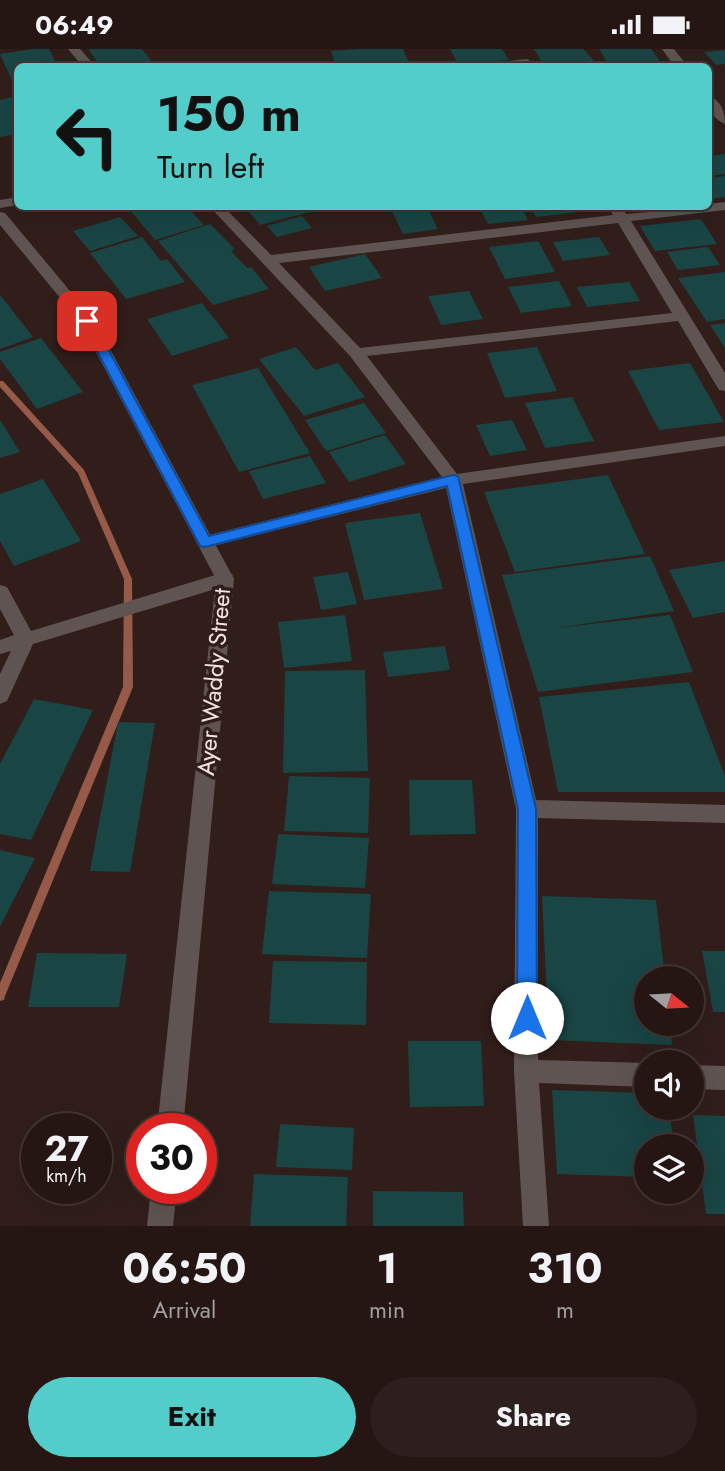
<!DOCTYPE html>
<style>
body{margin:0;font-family:Jost,sans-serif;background:#2d1f1d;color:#f1f3f6;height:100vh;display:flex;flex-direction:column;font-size:26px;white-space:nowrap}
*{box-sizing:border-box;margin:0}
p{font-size:23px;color:#a39fa0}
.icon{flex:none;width:38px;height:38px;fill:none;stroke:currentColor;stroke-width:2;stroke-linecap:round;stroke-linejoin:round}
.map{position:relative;height:1177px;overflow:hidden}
.details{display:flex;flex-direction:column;background:#251614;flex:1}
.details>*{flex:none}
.top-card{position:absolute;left:14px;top:14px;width:698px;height:147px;border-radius:10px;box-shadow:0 7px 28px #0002,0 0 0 2px #423534;background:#53cdca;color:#111;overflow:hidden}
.needle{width:46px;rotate:108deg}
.tools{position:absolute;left:634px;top:917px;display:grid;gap:14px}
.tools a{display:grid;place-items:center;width:70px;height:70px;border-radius:50%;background:#251614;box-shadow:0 7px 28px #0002,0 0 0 2px #423534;font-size:35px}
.speed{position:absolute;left:21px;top:1064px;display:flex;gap:14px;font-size:35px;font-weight:700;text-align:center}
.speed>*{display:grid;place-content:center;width:91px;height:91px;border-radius:50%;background:#251614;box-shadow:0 7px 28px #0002,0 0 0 2px #423534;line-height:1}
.speed small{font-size:18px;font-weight:400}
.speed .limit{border:10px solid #d22;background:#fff;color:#111}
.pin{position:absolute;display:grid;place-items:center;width:60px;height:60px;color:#fff;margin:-30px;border-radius:14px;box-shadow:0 4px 10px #0006}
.me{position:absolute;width:77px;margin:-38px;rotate:0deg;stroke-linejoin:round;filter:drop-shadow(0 0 5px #0008)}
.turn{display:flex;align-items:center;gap:24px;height:147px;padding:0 28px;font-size:32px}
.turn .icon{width:91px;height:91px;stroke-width:2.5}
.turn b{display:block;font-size:49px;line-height:60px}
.eta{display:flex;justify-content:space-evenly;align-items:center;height:119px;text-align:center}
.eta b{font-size:42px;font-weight:700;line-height:49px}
.primary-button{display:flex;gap:14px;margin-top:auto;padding:14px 28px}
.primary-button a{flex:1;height:80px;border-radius:42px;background:#53cdca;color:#111;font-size:28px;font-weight:700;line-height:80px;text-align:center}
.primary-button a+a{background:#2d1f1d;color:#f1f3f6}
.status{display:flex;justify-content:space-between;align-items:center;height:49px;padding:0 35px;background:#251614;direction:ltr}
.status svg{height:19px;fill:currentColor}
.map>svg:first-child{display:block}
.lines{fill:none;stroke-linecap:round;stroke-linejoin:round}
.stream{fill:#975a49;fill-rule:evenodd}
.building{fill:#194544}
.minor{fill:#5f5452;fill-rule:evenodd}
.tertiary{fill:#5f5452;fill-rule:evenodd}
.route{fill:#1a73e8;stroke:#114b97;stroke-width:2}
.labels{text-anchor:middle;stroke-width:7;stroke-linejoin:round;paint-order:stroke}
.street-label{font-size:24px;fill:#f1e4e0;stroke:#311e1a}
</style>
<div class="status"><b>06:49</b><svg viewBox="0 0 49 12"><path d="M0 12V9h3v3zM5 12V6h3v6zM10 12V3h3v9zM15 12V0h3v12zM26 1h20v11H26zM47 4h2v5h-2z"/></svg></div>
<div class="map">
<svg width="725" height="1177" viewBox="0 0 725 1177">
<rect width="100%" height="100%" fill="#311e1a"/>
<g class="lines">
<path class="stream" d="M0,332h3l81,89 48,109 1,108 -128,309 -1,4 -4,1v-18l123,-296 1,-108 -46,-106 -78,-86z"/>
</g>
<g class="building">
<path d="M33,0h16l9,18h-40v15l-5,1 -13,-29z"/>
<path d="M88,0h54l14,18h-55z"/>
<path d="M359,0h44l8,18h-75l-5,-16z"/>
<path d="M450,0h52l7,11 -51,4z"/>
<path d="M534,0h49l17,18h-55z"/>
<path d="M599,0h52l13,18h-54z"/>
<path d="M725,1v14l-9,1 -12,-13z"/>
<path d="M11,48l7,14v23l-18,3v-37z"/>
<path d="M725,105v20l-16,2v-20z"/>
<path d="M725,127v21l-16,2v-21z"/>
<path d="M143,158h44l17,18 -49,15 -25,-30z"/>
<path d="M245,158h69l3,3 -57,15z"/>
<path d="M390,158h37l11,22 -35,5z"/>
<path d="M479,158h42l7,13 -40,4z"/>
<path d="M531,158h62l3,3 -60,7z"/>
<path d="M302,167l10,12 -35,9 -10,-11z"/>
<path d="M120,168l18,19 -48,15 -17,-20z"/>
<path d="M701,170l16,25 -62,7 -15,-25z"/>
<path d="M210,175l25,25 -4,2 16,17 4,-1 18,22 -56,16 -55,-64z"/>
<path d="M142,188l19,24 6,-2 18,23 -59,17 -36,-46z"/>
<path d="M599,188l11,18 -47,6 -10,-19z"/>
<path d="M538,192l17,31 -50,7 -16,-32z"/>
<path d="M708,198l12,18 -42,5 -11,-18z"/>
<path d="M365,205l17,24 -57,13 -16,-24z"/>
<path d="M725,223v47l-18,3 -29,-44z"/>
<path d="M559,232l13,25 -51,7 -13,-26z"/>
<path d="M629,233l11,19 -53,6 -10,-20z"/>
<path d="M469,242l14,28 -42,6 -13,-29z"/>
<path d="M0,246l33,42 -33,12z"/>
<path d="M202,254l27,35 -57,18 -25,-37z"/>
<path d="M725,274v25l-15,-23z"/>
<path d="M41,289l42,54 -46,17 -37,-50v-7z"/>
<path d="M296,298l19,23 23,-7 27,34 -61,19 -45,-57z"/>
<path d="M537,298l20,44 -52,7 -18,-45z"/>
<path d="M690,314l34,59 -65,8 -31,-59z"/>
<path d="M258,319l52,85 -71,19 -47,-87z"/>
<path d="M572,348l22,44 -49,7 -20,-45z"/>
<path d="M364,354l22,30 -60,18 -21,-31z"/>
<path d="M0,371l20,32 -20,6z"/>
<path d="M512,371l15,30 -37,6 -14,-31z"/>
<path d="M385,386l21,29 -57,18 -20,-30z"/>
<path d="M310,407l16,27 -63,16 -14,-28z"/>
<path d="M608,426l37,79 -130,18 -31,-80z"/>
<path d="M43,430l38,62 -67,25 -14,-25v-47z"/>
<path d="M420,464l23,76 -79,11 -19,-77z"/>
<path d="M650,507l24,55 -119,17 115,-13 23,57 -155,20 -36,-117z"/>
<path d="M725,512v51l-32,6 -24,-48z"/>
<path d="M348,523l9,32 -36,6 -8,-33z"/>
<path d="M345,566l7,46 -68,7 -6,-46z"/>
<path d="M445,597l5,24 -62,7 -5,-25z"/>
<path d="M365,621l3,101 -85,2 2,-102z"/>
<path d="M689,633l36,94v16h-167l-19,-95z"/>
<path d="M34,650l59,11 -62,130 -31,-6v-70z"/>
<path d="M118,673l37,1 -25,149 -40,-1z"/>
<path d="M289,727l81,2 -2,55 -84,-2z"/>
<path d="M409,731h63l4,54 -66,1z"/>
<path d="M278,785l91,4 -4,50 -93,-4z"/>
<path d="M0,801l35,8 -35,69z"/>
<path d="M269,842l102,3 -4,64 -105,-4z"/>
<path d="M542,847l114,4 9,78h-19v46h24l2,21 -123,-5z"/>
<path d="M702,902h23v61h-12z"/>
<path d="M37,904l90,1 -8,53h-91z"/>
<path d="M273,912l94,1 -1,63 -97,-2z"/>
<path d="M408,992h73l3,65 -74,1z"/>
<path d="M552,1041l94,3v15h23l5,38h-28v31l-89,-3z"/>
<path d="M693,1066l32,1v98h-19z"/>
<path d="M280,1075l74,4 -2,42 -76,-3z"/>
<path d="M254,1125l94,3 -2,49h-96z"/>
<path d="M373,1142l90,1 1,34h-91z"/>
</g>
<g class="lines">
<g class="minor">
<path d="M68,0h12l16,18h-13z"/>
<path d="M662,0h12l14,18h-13z"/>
<path d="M527,10l6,4 -2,3 -49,1 6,-4z"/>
<path d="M709,47c12,4 16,16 16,28 -12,-4 -17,-17 -16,-28z"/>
<path d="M18,148v8l-18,3v-8z"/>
<path d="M725,153v8l-94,11 94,152v18l-6,-1 -41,-69 -311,35 90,118 268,-38v10l-262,38 73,316 189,5v18l-187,-5v242l108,3v24l-107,-4 10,143h-26l-9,-155 2,-262 -70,-321 -241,60 -6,-2 -3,-4 3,-4 6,-2 237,-59 -92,-121 -140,-149h14l47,48 342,-40 -3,-5 4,-3h8l4,7 83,-7v-3zM618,174l54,90 -312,35 -81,-85z"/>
<path d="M225,523l7,2 2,5 -2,5 -199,60 -26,57 -7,3v-30l11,-23 -11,3v-14l14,-5 -14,-26v-24l7,2 24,44z"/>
<path d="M691,1016l34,1v24l-34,-1z"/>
</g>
<g class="tertiary">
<path d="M0,163l5,1 90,108 139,258 -51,550h-26l59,-550 -136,-257 -80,-97z"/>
<path d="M151,1139h26l-4,38h-26z"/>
</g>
</g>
<path class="route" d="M87,268l6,4 116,215 244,-61 5,1 78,333 1,209 -3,7 -7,3 -7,-3 -3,-7 1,-209 -71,-323 -242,61 -5,-1 -119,-225z"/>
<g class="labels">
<g class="street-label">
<text transform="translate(214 633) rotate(-85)" y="8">Ayer Waddy Street</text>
</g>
</g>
</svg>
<div class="tools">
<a><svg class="needle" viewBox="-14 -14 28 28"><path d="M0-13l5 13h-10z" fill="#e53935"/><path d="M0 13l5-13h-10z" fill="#a39fa0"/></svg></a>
<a><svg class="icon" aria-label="sound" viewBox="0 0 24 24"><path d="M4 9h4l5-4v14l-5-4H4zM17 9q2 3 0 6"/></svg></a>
<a><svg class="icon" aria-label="layers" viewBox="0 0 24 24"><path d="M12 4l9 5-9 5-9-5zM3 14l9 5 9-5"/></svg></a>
</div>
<div class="speed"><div>27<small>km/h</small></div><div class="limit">30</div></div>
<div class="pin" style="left:87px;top:272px;background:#d93025"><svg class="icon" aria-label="arrive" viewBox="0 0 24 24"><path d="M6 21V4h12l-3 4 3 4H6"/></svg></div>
<svg class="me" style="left:527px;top:969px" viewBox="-20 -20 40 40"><circle r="19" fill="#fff"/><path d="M0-13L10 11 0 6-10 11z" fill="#1a73e8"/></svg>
<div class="top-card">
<div class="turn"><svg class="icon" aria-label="left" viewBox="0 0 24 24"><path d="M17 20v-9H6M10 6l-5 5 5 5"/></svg><div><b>150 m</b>Turn left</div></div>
</div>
</div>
<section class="details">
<div class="eta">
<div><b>06:50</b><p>Arrival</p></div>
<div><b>1</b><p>min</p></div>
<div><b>310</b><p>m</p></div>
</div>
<div class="primary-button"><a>Exit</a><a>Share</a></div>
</section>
